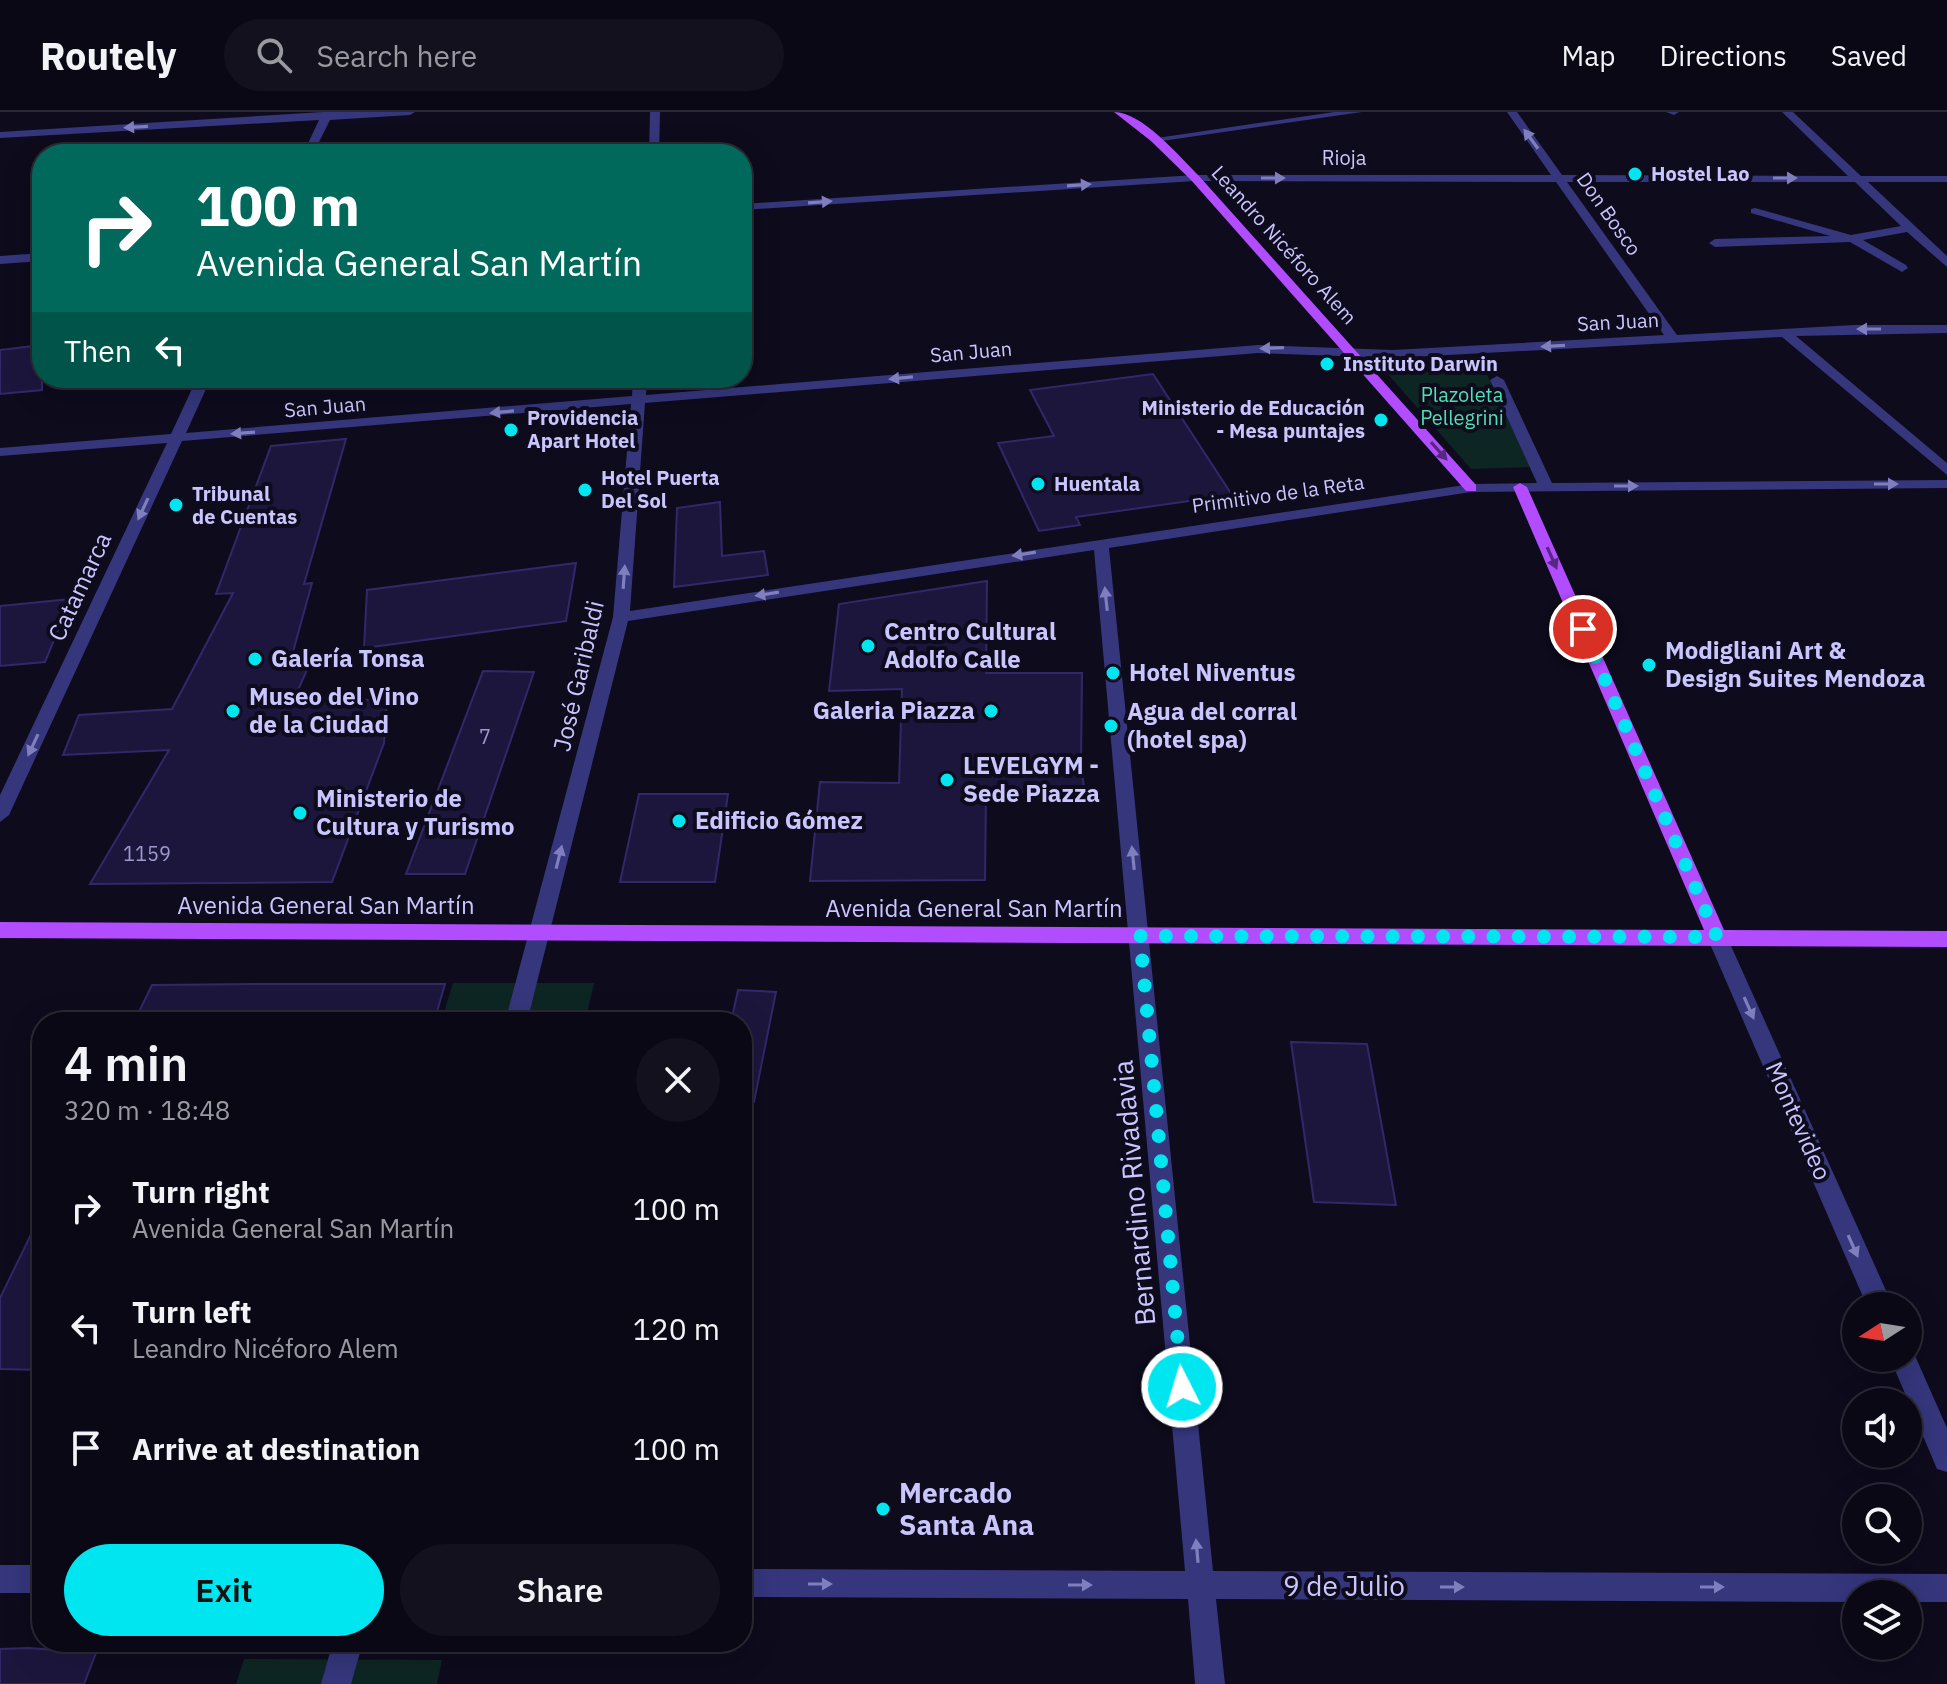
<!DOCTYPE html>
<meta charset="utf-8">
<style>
body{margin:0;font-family:"IBM Plex Sans",sans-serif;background:#13111e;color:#f1f3f6;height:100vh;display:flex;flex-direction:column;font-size:30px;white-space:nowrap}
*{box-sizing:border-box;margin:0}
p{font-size:26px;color:#999aa0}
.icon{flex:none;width:44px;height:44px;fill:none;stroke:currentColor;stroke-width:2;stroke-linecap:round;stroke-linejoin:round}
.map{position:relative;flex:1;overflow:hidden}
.panel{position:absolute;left:32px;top:900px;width:720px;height:640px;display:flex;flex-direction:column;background:#0a0815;border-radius:32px;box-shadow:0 8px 32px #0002,0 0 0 2px #2a2934}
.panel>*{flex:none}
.hud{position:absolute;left:32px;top:32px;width:720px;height:244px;border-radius:32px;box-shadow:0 8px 32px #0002,0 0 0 2px #2a2934;background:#00695c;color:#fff;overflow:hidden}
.needle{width:52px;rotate:258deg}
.buttons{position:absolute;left:1842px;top:1180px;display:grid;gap:16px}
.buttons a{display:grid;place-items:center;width:80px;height:80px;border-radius:50%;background:#0a0815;box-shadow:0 8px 32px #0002,0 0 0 2px #2a2934;font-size:40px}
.pin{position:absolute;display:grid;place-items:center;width:68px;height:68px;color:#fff;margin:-34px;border:4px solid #fff;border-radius:50%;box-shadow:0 2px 8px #0007}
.me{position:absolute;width:88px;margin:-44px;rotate:355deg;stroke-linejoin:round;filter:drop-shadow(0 0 6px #0008)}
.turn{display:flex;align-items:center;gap:28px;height:168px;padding:0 32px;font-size:36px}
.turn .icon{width:104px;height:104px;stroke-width:2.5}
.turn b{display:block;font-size:56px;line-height:68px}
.then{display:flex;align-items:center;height:76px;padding:0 32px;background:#0003;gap:16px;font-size:30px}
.round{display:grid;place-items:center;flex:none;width:84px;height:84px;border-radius:42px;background:#13111e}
.overview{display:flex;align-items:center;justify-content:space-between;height:136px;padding:0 32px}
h1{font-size:48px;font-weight:600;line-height:60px}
.button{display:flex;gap:16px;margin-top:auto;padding:16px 32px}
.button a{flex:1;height:92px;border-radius:48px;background:#00e6f0;color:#111;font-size:32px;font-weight:600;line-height:92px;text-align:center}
.button a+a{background:#13111e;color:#f1f3f6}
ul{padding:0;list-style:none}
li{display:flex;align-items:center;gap:24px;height:120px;padding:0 32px}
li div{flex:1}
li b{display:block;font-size:30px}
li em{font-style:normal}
header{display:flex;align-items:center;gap:48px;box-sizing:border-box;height:112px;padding:0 40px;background:#0a0815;border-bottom:2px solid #2a2934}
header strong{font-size:38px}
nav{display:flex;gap:44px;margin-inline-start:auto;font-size:28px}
.search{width:560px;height:72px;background:#13111e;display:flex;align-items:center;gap:20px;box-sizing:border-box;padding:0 28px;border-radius:44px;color:#999aa0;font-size:30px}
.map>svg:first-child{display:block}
.green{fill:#0e2623}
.building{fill:#1c163d;stroke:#312869;stroke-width:2}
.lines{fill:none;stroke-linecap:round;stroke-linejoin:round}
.minor{fill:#35367c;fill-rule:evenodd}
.major{fill:#b24cff;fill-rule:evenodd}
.oneway{fill:#7f7ebe}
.oneway2{fill:#572882}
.route{stroke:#00e6f0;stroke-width:14;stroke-dasharray:0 25.2}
.poi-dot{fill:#00e6f0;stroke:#0d0b1c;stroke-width:3}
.labels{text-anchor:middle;stroke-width:8;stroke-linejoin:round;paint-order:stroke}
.far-street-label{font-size:20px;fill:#c9c5ff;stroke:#0d0b1c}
.far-poi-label{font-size:20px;font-weight:bold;fill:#c9c5ff;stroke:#0d0b1c;text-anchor:start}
.far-park-label{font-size:20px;fill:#51dfb4;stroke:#0d0b1c}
.number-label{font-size:20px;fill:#9e99ce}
.street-label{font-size:24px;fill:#c9c5ff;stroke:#0d0b1c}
.poi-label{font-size:24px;font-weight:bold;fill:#c9c5ff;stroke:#0d0b1c;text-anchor:start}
.near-street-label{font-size:28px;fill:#c9c5ff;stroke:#0d0b1c}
.near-poi-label{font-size:28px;font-weight:bold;fill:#c9c5ff;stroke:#0d0b1c;text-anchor:start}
</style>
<header>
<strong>Routely</strong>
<div class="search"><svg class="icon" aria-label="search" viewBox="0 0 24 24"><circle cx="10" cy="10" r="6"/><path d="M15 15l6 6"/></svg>Search here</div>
<nav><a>Map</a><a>Directions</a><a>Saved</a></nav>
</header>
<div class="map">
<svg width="1947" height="1572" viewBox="0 0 1947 1572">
<rect width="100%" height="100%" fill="#0d0b1c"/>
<g class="green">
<path d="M1485,258l45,97 -59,2 -85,-97z"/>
<path d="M453,871h141l-9,39h-144z"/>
<path d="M244,1547l198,1 -5,24h-201z"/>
</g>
<g class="building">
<path d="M42,233v45l-42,4v-44z"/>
<path d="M1153,262l79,121 -156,22 4,8 -41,6 -41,-88 56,-7 -24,-46z"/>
<path d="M346,327l-42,145 8,-1 -19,69h22l-21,47 93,1 -3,43 -52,139 -242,2 79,-134 -106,5 16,-40 93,-6 61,-116 -17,1 55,-148z"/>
<path d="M720,390l2,54 42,-5 4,24 -94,12 3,-79z"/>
<path d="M576,451l-10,58 -202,27 3,-58z"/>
<path d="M987,469l-1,92h96l-1,94 4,26 -99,-1 -1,88 -175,1 10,-99 79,1 3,-94 -73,2 10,-87z"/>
<path d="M71,487l-26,63 -45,4v-60z"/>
<path d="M483,559l51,1 -69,202h-59z"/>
<path d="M639,682h89l-13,88h-95z"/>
<path d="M262,872h183l-11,38h-300l18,-37z"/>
<path d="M738,878l38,2 -22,110 -12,-1v-79h-11z"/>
<path d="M1291,930l76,2 29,161 -82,-3z"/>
<path d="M42,1100v158l-42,-1v-71z"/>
<path d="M29,1536l67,5 -12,31h-84v-35z"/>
</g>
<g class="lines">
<g class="minor">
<path d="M323,0h92l-5,3 -80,5 -17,34h-10l16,-34 -319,18v-6z"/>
<path d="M650,0h10l-1,42h-10z"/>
<path d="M1334,0h28l-207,30 -5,-3z"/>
<path d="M1507,0h10l45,63 286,1 -66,-64h11l68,64h86v6h-79l79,74v11l-40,-35 -44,8 43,25 2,3 -6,4 -52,-30 -135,5 -6,-4 6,-4 115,-3 -79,-23v-4l4,-1 96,27 50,-9 -46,-44h-288l110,153 177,-10h93v8l-151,3 151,127v12l-165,-138 -389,21 -135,-5 -613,50 -15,208 841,-127 66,-1 -47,-103 7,-4 7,4 48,103 395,-3v8l-476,4 -362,56 104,1023 734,3v28h-39v-8h-52v8l-640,-3 9,85h-30l-7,-85 -446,-2v-28l443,2 -91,-1021 -466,71 -101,401h-22l108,-405 18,-213 -449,37 -173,374 -9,7v-27l167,-352 -167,13v-8l171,-14 26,-56h14l-25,55 446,-37 1,-18h14l-1,17 612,-50 135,5 271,-15 -108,-153 -361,-1 -453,29v-6l453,-29h356z"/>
<path d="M1666,0h13l-5,3z"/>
<path d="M42,141v8l-42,3v-8z"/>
<path d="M1717,817l7,2 3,6 166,369h-26l-160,-369 3,-6z"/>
<path d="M1908,1236l4,1 35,79v44l-10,-3 -47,-111h18z"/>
<rect x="0" y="1453" width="42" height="28"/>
<path d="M333,1530h30l-12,42h-30z"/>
</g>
<g class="major">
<path d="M1114,0c28,0 65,44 85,64l277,309v6h-10l-275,-311 -40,-39z"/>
<path d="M1520,371l7,4 197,443 223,1v16l-1947,-9v-16l1704,8 -191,-443z"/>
</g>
</g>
<defs><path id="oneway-solid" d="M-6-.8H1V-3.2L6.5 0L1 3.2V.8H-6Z" transform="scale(2)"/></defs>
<g class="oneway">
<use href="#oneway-solid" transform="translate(136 15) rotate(177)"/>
<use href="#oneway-solid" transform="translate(1531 27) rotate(-126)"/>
<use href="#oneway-solid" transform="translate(1273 66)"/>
<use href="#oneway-solid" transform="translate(1785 66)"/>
<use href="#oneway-solid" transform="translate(1079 73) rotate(-4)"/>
<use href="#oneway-solid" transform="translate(820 90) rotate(-4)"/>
<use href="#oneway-solid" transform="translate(1869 217) rotate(180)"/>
<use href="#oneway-solid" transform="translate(1553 234) rotate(177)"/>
<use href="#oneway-solid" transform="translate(1272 236) rotate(178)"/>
<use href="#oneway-solid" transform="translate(901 266) rotate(175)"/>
<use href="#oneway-solid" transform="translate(502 300) rotate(175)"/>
<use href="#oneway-solid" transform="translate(243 321) rotate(176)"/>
<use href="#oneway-solid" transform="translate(1886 372)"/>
<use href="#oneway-solid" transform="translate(1626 374)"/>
<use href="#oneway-solid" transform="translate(143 397) rotate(115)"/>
<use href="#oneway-solid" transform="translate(1024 442) rotate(171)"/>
<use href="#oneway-solid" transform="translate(624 465) rotate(-86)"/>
<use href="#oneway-solid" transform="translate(767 482) rotate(171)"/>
<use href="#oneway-solid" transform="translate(1106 487) rotate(-96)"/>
<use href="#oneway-solid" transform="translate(33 633) rotate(115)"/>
<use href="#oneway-solid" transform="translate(559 745) rotate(-76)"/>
<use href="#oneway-solid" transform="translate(1133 746) rotate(-96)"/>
<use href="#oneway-solid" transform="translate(1749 896) rotate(66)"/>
<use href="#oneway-solid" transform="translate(1853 1134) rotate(66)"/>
<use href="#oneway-solid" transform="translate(1197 1439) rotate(-95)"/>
<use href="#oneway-solid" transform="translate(820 1472)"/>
<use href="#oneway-solid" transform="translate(1080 1473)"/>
<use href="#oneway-solid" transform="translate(1452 1475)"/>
<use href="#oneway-solid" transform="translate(1712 1475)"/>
</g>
<g class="oneway2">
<use href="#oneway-solid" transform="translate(1439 339) rotate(48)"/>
<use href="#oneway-solid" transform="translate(1552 446) rotate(66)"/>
</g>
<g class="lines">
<path class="route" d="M1182,1275l-42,-451 577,1 -134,-308"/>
</g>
<g class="poi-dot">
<circle cx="1635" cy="62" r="8"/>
<circle cx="1327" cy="252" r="8"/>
<circle cx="1381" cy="308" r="8"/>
<circle cx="511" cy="318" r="8"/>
<circle cx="1038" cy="372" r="8"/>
<circle cx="585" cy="378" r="8"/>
<circle cx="176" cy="393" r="8"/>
<circle cx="868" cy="534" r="8"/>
<circle cx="255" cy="547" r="8"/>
<circle cx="1649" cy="553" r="8"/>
<circle cx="1113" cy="561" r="8"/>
<circle cx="233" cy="599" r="8"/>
<circle cx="991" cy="599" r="8"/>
<circle cx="1111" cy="614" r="8"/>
<circle cx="947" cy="668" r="8"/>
<circle cx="300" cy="701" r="8"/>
<circle cx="679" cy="709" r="8"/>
<circle cx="883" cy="1397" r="8"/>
</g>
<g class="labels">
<g class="far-street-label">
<text x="1344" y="53">Rioja</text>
<text transform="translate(1609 102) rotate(55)" y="7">Don Bosco</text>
<text transform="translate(1284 133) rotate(48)" y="7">Leandro Nicéforo Alem</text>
<text transform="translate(1618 210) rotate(-3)" y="7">San Juan</text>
<text transform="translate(971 240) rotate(-5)" y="7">San Juan</text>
<text transform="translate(325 295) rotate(-5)" y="7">San Juan</text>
<text transform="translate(1278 382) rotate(-8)" y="7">Primitivo de la Reta</text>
</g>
<g class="far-poi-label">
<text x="1651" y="69">Hostel Lao</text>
<text x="1343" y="259">Instituto Darwin</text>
<text x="1365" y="303" text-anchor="end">Ministerio de Educación<tspan x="1365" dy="23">- Mesa puntajes</tspan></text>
<text x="527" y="313">Providencia<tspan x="527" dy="23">Apart Hotel</tspan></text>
<text x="601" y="373">Hotel Puerta<tspan x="601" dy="23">Del Sol</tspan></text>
<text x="1054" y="379">Huentala</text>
<text x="192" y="389">Tribunal<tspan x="192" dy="23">de Cuentas</tspan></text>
</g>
<g class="far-park-label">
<text x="1462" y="290">Plazoleta<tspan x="1462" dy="23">Pellegrini</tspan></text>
</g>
<g class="number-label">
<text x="485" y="632">7</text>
<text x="147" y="749">1159</text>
</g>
<g class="street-label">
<text transform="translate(80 475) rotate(-65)" y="8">Catamarca</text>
<text transform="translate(579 564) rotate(-77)" y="8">José Garibaldi</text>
<text x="326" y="802">Avenida General San Martín</text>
<text x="974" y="805">Avenida General San Martín</text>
<text transform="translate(1798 1009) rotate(66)" y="8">Montevideo</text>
</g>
<g class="poi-label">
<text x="884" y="528">Centro Cultural<tspan x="884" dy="28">Adolfo Calle</tspan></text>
<text x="1665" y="547">Modigliani Art &amp;<tspan x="1665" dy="28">Design Suites Mendoza</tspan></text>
<text x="271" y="555">Galería Tonsa</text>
<text x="1129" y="569">Hotel Niventus</text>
<text x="249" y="593">Museo del Vino<tspan x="249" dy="28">de la Ciudad</tspan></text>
<text x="975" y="607" text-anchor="end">Galeria Piazza</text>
<text x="1127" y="608">Agua del corral<tspan x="1127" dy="28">(hotel spa)</tspan></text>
<text x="963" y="662">LEVELGYM -<tspan x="963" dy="28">Sede Piazza</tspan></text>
<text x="316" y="695">Ministerio de<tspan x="316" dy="28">Cultura y Turismo</tspan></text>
<text x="695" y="717">Edificio Gómez</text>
</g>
<g class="near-street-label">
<text transform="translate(1134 1081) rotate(-95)" y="10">Bernardino Rivadavia</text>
<text x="1344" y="1484">9 de Julio</text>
</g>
<g class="near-poi-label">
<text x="899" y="1391">Mercado<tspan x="899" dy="32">Santa Ana</tspan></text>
</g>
</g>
</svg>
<div class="buttons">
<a><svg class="needle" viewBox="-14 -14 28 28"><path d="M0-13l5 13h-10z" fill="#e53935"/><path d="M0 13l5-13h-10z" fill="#999aa0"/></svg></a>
<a><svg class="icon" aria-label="sound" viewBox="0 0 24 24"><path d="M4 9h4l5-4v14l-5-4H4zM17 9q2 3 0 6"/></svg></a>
<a><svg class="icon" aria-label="search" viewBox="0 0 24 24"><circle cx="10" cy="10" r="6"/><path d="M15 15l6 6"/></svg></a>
<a><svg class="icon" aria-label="layers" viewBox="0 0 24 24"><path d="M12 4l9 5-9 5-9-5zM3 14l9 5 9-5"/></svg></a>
</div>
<div class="pin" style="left:1583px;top:517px;background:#d93025"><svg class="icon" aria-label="arrive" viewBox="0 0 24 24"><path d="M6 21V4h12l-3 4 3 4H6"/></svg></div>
<svg class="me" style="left:1182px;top:1275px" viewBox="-20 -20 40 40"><circle r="17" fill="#00e6f0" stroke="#fff" stroke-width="3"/><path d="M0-11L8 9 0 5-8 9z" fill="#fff"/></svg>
<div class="hud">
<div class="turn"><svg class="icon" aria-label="right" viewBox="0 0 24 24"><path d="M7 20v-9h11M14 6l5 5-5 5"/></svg><div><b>100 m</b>Avenida General San Martín</div></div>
<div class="then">Then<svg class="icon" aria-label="left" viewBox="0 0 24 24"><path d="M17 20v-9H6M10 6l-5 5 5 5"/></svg></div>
</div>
<section class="panel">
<div class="overview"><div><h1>4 min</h1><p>320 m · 18:48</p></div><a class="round"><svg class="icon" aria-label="close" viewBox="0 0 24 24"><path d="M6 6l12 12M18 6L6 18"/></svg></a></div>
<ul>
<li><svg class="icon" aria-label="right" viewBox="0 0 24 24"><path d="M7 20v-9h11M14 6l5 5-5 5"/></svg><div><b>Turn right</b><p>Avenida General San Martín</p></div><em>100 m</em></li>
<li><svg class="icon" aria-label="left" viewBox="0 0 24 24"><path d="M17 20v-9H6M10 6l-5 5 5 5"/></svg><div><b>Turn left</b><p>Leandro Nicéforo Alem</p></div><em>120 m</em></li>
<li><svg class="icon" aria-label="arrive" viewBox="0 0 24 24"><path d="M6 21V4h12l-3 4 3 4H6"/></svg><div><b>Arrive at destination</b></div><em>100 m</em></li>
</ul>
<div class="button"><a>Exit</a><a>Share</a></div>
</section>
</div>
